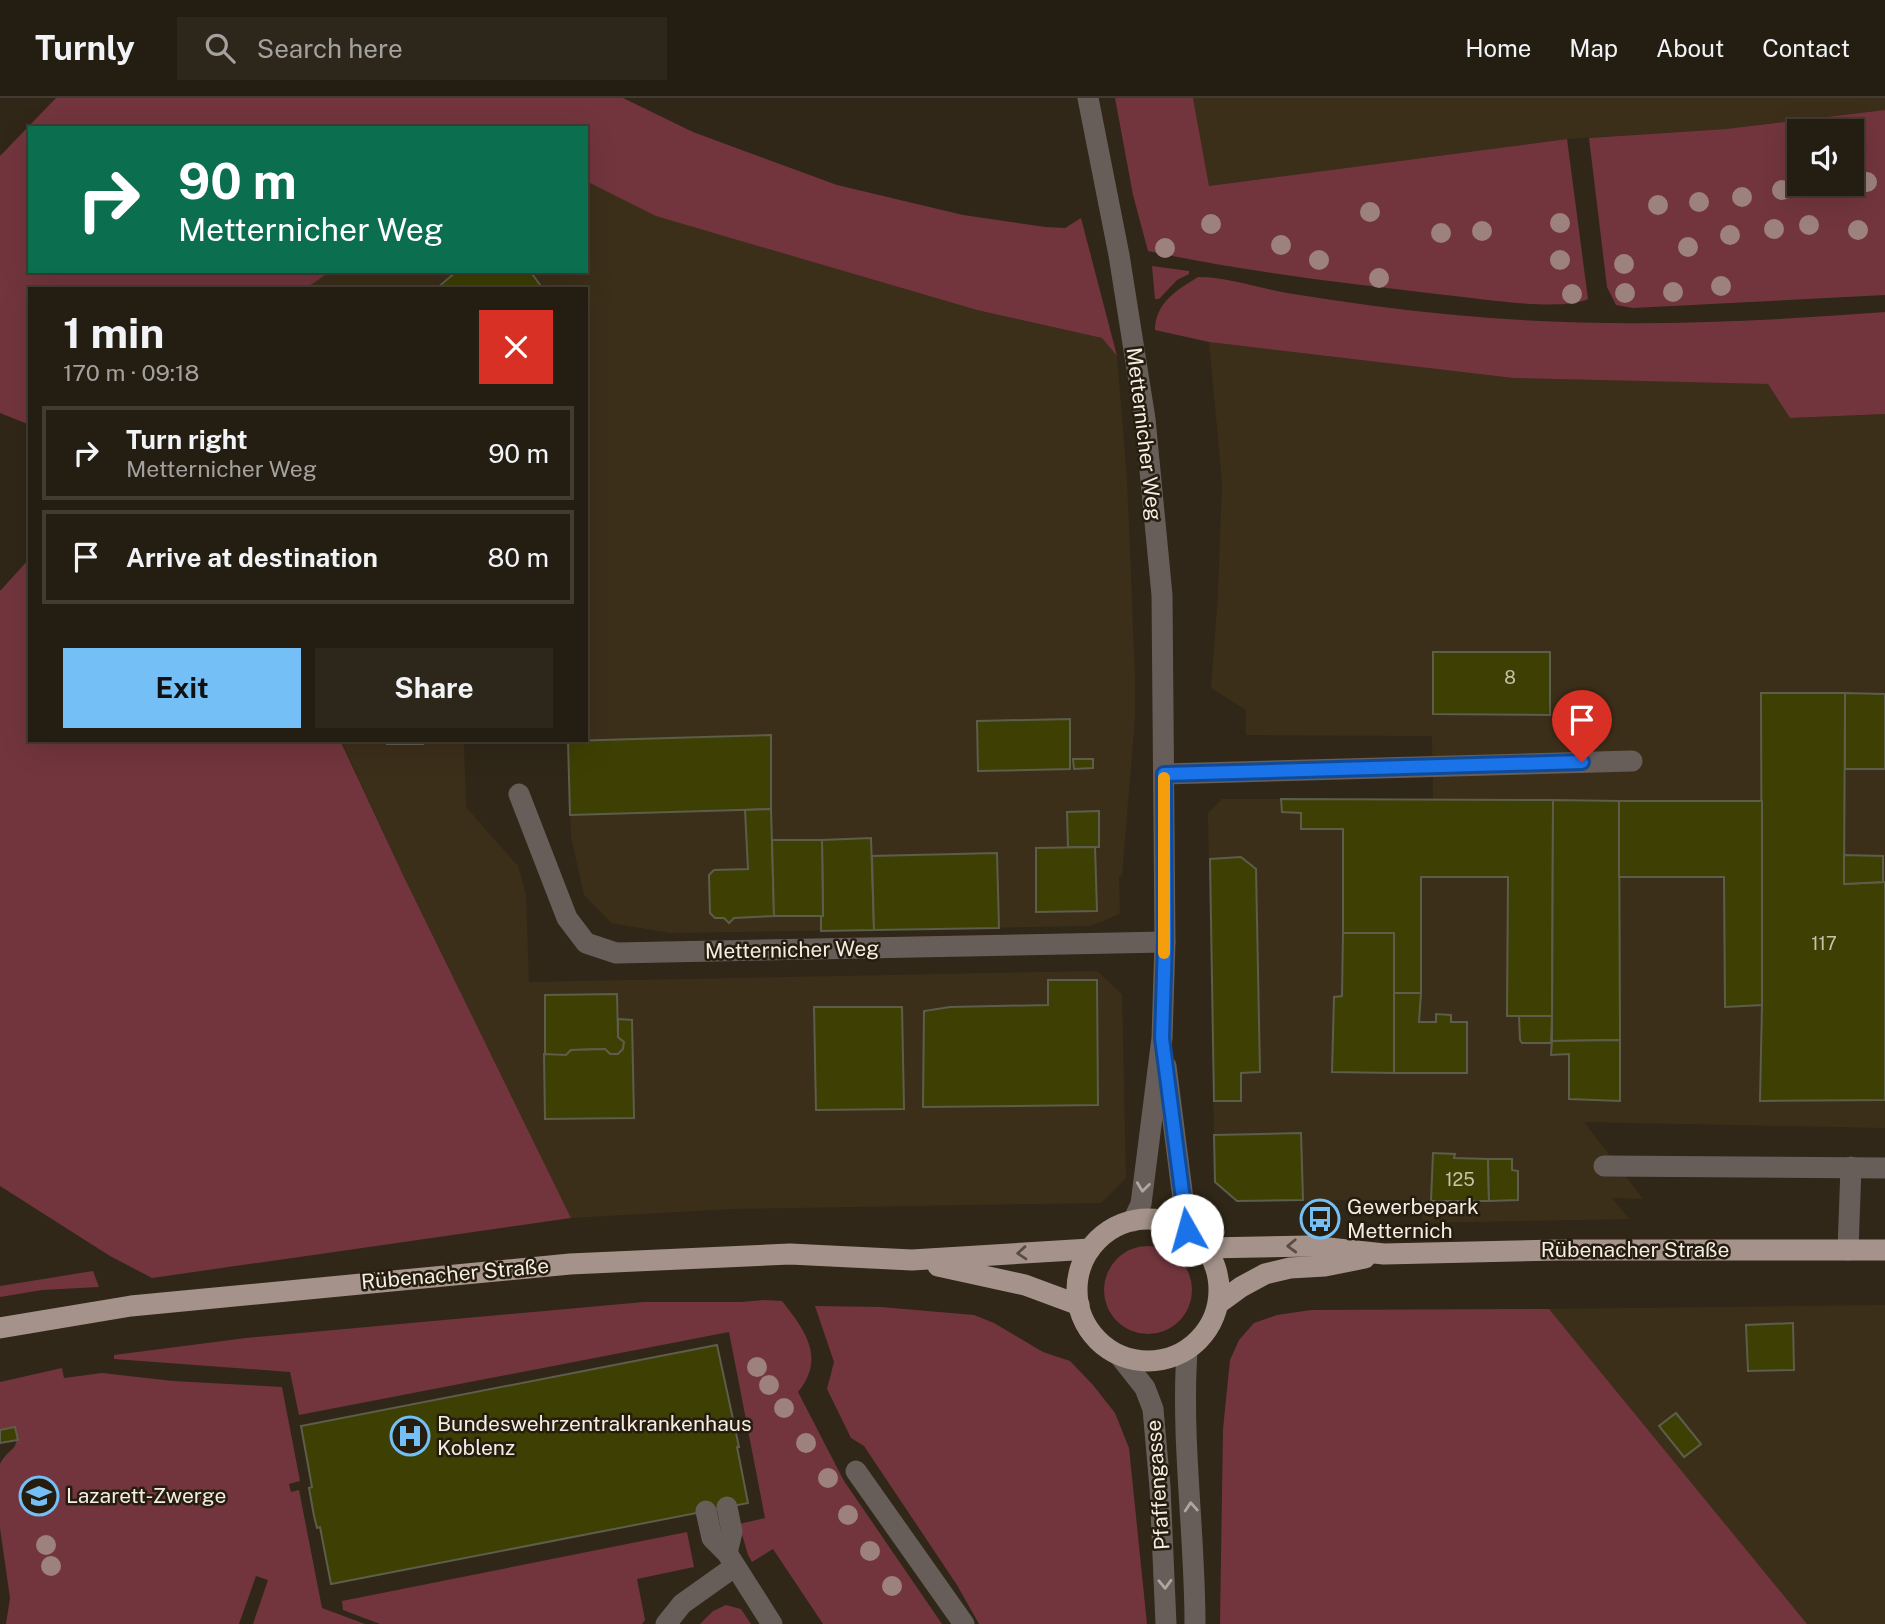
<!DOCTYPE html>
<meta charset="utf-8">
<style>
body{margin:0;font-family:"Public Sans",sans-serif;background:#2c261b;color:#f1f3f6;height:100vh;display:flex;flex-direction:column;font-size:26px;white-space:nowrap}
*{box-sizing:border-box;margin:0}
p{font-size:23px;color:#a3a29f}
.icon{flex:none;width:38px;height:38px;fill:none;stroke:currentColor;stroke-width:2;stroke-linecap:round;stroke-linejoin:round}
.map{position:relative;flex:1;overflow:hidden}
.side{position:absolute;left:28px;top:189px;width:560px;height:455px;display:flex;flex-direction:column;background:#241d12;border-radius:0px;box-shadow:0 7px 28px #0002,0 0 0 2px #413b32}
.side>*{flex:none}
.top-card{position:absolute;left:28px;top:28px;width:560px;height:147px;border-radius:0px;box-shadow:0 7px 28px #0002,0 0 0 2px #413b32;background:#0b6e4f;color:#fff;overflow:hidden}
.tools{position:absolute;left:1787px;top:21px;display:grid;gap:14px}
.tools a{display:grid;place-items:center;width:77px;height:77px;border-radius:0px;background:#241d12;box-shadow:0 7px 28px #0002,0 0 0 2px #413b32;font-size:35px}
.pin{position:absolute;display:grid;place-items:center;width:60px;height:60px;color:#fff;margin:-72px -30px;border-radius:50% 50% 50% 0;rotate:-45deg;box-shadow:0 0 7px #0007}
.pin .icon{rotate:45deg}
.me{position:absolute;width:77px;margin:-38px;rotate:353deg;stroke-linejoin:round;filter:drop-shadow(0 0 5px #0008)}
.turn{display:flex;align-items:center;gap:24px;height:147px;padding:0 35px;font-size:32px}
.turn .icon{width:91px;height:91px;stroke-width:2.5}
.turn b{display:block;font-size:49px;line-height:60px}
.round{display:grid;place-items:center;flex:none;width:74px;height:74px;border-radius:0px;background:#2c261b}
.headline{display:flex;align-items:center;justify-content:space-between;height:119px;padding:0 35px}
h1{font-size:42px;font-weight:700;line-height:52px}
.button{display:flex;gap:14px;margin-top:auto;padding:14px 35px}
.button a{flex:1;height:80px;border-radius:0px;background:#74c0f6;color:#111;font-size:28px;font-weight:700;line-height:80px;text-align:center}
.button a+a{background:#2c261b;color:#f1f3f6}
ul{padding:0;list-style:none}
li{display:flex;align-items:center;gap:21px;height:94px;margin:0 14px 10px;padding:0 21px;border:4px solid #413b32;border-radius:0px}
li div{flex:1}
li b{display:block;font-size:26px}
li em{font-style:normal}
header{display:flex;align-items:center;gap:42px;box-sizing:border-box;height:98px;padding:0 35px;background:#241d12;border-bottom:2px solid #413b32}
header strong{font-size:33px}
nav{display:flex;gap:38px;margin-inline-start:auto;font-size:24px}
.search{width:490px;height:63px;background:#2c261b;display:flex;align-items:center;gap:18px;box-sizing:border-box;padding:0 24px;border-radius:0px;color:#a3a29f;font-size:26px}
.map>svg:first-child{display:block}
.built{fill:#3c2f1a}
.green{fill:#72353d;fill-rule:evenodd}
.building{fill:#3e3f03;stroke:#5c5d4b;stroke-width:2}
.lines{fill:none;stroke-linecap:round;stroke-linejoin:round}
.minor{stroke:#675e5a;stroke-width:21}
.major{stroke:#a5938b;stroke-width:21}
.tree{fill:#9c817c}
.oneway{stroke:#aea69f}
.oneway2{stroke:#594c41}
.route-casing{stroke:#114b97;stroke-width:18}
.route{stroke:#1a73e8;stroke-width:12}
.slow{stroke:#f59e0b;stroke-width:12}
.labels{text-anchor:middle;stroke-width:5;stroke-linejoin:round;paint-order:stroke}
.number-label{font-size:18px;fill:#c6c2ac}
.street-label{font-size:21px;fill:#f4ede4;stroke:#261d0f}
.poi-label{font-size:21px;fill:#f4ede4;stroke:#261d0f;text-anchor:start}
</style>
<header>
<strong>Turnly</strong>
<div class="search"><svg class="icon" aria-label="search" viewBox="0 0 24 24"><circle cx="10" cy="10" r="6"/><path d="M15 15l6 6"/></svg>Search here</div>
<nav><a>Home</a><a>Map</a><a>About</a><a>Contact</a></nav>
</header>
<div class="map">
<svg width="1885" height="1526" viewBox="0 0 1885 1526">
<rect width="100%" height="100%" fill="#302718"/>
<g class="built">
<path d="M1193,0h692v12l-159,19 -159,10 -358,47z"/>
<path d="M586,83l71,35 320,94 125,28 15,18 10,124 8,196v41l-13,158 -3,1 1,38 -30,12 -419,7 -60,-10 -27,-28 -13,-58 -3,-97h18v-451h-281l26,-18h255z"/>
<path d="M1209,244l304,36 255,6 22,34 95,-4v714l-301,-6 59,77 -31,-1 17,21 -206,4 -2,-13 -9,-10 -175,1 -22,-19 -7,-369 14,-14h211l-1,-63 -186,-1v-25l-35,-22 7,-93 4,-114z"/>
<path d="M341,642h203v2l-80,1 2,64 52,59 8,29 3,87 568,-11 25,23 4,184 -25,25 -371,6 -159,9 -168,-343z"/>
<path d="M1885,1207v319h-78l-258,-315z"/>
</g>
<g class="green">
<path d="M56,0h567l70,34 144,53 126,30 82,12 20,1 16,-10 36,138 -15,-18 -125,-28 -321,-94 -70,-35v-53h-556v143h301l-26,18h-275v136l-30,-12v-257z"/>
<path d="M1115,0h78l16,88 358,-47 21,160c-28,13 -110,-1 -143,-4 -99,-12 -199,-23 -297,-44l-15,-56z"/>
<path d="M1885,12v185l-252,13 -17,-3 -9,-18 -18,-149 137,-9zM1799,33h53v53h-53z"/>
<path d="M1152,168l37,5v3l-12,6 -18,19h-4z"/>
<path d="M1198,179c30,0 60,11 89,16 56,9 112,17 168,22 144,14 287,8 430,-3v102l-95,4 -22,-34 -255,-6 -304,-36 -54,-12c0,-27 22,-40 43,-53z"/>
<path d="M30,460v182h310l63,135 168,343 -419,60 -42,-22 -110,-70v-595z"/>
<circle cx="1148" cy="1192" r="44"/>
<path d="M93,1173l6,16 -57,3 -42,7v-11z"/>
<path d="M764,1202l18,1c23,29 44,57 16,91l46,89 98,143h-119l-50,-75 -21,13 -4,-7 -9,-31 26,-6 -36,-186 -430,83 -9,-43 -176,-13v-4l132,-17 398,-36h97z"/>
<path d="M815,1208l66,1 93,8 20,8 49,29 27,9 23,24 22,28 14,35 18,176h-168l-22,-39 -93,-139 -13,-8 -24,-49 7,-27z"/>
<path d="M1549,1211l258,315h-587l3,-195 7,-69 9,-20 15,-17 23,-8 34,-5z"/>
<path d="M62,1270l2,10 38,-5 71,8 109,6 18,94 -11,3 2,8 8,-2 23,118 43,16h-112l15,-44 -12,-4 -17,48h-233l4,-26 -10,-70v-64c9,-18 21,-12 15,-37l-15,3v-48z"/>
<path d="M687,1434l7,35 -57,12 8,41 -3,4h-262l-37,-14 -1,-9z"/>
<path d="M726,1507l15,4 10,15h-51l13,-13z"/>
</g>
<g class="building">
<path d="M457,173h73l13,18h-107z"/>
<path d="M1433,554h117v63l-117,-1z"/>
<path d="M1761,595h84l-1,191 41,-2v218l-125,1 2,-96z"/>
<path d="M1845,595l40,1v75h-40z"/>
<path d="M1070,621v50l-92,2 -1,-50z"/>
<path d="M771,637v74l-201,6 -2,-74z"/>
<rect x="387" y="642" width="36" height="4"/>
<path d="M1073,661h20v9l-19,1z"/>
<path d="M1281,701l272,1 -1,216h-45l1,-139h-87v116h-27v-60h-51v-104h-42v-16l-19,-1z"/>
<path d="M1553,702l66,1 1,239 -68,1z"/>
<path d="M1619,703h143v204l-37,2 -1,-130h-105z"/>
<path d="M771,711l3,107 -40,2 -5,5 -5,-5h-9l-5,-5 -1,-38 5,-5 34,-1 -3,-59z"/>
<path d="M1099,713v36h-31l-1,-35z"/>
<path d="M871,740l3,92 -53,1v-15h2l-1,-76z"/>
<path d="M772,742h50l1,76h-49z"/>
<path d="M1095,749l2,64 -61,1v-64z"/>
<path d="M997,755l2,75 -125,2 -2,-74z"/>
<path d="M1844,757l39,1v26l-39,2z"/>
<path d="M1241,759l15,12 4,203 -19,1v28h-27l-4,-242z"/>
<path d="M1343,835h51v140l-62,-1 2,-75 8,-1z"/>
<path d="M1048,882h49l1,125 -175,2 1,-96 26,-4 98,-2z"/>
<path d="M1394,895h27l-2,29h17v-8l15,1v7h16v51h-73z"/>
<path d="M617,896l1,43 6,5 -1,7 -5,5h-8l-5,-5 -34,1 -5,5h-21v-60z"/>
<path d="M814,909h88l2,102 -88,1z"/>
<path d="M1519,918h33l-1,27h-29l-2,-3z"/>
<path d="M618,921l14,1 2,98 -89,1 -1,-65 22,1 5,-5 34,-1 5,5h8l5,-5 1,-7 -6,-5z"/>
<path d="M1620,942v61l-51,-2v-45l-18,1 1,-14z"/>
<path d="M1301,1035l2,67 -66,1 -22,-19 -1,-47z"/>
<path d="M1433,1055l22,1 -1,4 34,1 1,42h-58z"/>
<path d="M1488,1061h24v11l6,1v29l-29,1z"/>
<path d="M1793,1225l1,47 -46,1 -2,-46z"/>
<path d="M717,1247l22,102h-2l11,56 -417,81 -11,-57 -3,1 -3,-12 -5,-28 3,-1 -11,-61z"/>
<path d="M1676,1315l25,31 -17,13 -25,-31z"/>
<path d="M15,1329l3,13 -18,3v-13z"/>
</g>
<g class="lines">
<g class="minor">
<path d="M1088,0l31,157 26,164 17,176 3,347 -3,96 -21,166 -8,17"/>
<path d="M1164,676l468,-13"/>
<path d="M519,696l48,124 19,25 30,10 549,-11"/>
<path d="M1166,968l21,164"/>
<path d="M1604,1068l281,2"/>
<path d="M1848,1152l3,-83"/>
<path d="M1187,1253c-6,91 8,182 8,273"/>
<path d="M1119,1257l26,33 8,21 7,78 6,137"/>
<path d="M856,1373l108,153"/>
<path d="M706,1413l6,27 15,15 45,71"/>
<path d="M727,1455l5,-21 -5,-25"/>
<path d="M666,1526l16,-20 52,-37"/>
</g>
<g class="major">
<circle cx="1148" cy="1192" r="71"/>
<path d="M1206,1150l104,-2 74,8 175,-4h326"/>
<path d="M938,1168l87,19 54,20"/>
<path d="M1219,1205l22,-16 24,-13 25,-6 35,-2 40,-8"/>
<path d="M0,1230l131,-22 439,-42 220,-10 122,6 178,-11"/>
</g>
</g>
<g class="tree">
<circle cx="1867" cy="84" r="10"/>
<circle cx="1782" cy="92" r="10"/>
<circle cx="1742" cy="99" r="10"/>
<circle cx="1699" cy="104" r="10"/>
<circle cx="1658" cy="107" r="10"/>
<circle cx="1370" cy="114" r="10"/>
<circle cx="1560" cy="125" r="10"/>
<circle cx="1211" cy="126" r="10"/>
<circle cx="1809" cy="127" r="10"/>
<circle cx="1774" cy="131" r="10"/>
<circle cx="1858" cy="132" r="10"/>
<circle cx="1482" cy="133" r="10"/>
<circle cx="1441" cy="135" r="10"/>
<circle cx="1730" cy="137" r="10"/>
<circle cx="1281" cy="147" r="10"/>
<circle cx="1688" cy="149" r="10"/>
<circle cx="1165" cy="150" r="10"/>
<circle cx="1319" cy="162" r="10"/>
<circle cx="1560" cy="162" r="10"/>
<circle cx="1624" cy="166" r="10"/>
<circle cx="1379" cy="180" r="10"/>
<circle cx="1721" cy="188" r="10"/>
<circle cx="1673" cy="194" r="10"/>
<circle cx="1625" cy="195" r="10"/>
<circle cx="1572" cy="196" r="10"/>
<circle cx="757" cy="1269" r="10"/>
<circle cx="769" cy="1287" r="10"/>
<circle cx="784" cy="1310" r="10"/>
<circle cx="806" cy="1345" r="10"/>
<circle cx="828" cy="1380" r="10"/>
<circle cx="848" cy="1417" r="10"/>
<circle cx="46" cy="1447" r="10"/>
<circle cx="870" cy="1453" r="10"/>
<circle cx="51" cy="1468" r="10"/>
<circle cx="892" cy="1488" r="10"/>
</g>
<defs><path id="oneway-chevron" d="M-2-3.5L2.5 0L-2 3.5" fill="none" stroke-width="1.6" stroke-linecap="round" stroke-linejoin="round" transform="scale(1.75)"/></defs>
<g class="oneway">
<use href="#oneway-chevron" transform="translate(1143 1089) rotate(97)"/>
<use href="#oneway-chevron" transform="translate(1191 1409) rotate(-94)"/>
<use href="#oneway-chevron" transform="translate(1165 1486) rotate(88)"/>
</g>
<g class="oneway2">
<use href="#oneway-chevron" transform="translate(1292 1148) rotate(178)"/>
<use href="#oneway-chevron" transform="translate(1022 1155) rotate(176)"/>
</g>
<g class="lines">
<defs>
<path id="route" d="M1187,1132l-25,-192 3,-96 -1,-168 418,-12"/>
</defs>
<use href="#route" class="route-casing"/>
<use href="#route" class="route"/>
<path class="slow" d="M1164,680v175"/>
</g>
<defs>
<symbol id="bus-ring" viewBox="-11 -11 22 22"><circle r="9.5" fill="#261d0f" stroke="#74c0f6" stroke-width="1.5"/><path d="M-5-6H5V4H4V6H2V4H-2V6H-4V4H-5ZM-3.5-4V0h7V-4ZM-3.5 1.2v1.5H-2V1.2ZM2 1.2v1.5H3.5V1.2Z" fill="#74c0f6"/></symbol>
<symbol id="hospital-ring" viewBox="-11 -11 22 22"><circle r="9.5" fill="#261d0f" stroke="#74c0f6" stroke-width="1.5"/><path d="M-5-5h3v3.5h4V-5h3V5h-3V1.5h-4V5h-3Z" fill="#74c0f6"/></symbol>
<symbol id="school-ring" viewBox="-11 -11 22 22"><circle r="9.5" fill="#261d0f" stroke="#74c0f6" stroke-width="1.5"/><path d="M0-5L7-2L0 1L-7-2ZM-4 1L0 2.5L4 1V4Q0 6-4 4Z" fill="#74c0f6"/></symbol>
</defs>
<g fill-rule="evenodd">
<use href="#bus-ring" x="1298" y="1099" width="44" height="44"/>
<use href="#hospital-ring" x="388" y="1316" width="44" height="44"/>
<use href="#school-ring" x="17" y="1376" width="44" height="44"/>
</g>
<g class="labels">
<g class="number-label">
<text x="1510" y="586">8</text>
<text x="1824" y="852">117</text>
<text x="1460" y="1088">125</text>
</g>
<g class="street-label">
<text transform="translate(1144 336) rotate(83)" y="7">Metternicher Weg</text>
<text transform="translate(792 852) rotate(-1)" y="7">Metternicher Weg</text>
<text x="1635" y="1159">Rübenacher Straße</text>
<text transform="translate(455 1176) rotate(-5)" y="7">Rübenacher Straße</text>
<text transform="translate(1158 1387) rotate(-94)" y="7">Pfaffengasse</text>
</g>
<g class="poi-label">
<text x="1347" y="1116">Gewerbepark<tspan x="1347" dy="24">Metternich</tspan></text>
<text x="437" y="1333">Bundeswehrzentralkrankenhaus<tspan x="437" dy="24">Koblenz</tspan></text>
<text x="66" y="1405">Lazarett-Zwerge</text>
</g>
</g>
</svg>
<div class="tools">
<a><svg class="icon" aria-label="sound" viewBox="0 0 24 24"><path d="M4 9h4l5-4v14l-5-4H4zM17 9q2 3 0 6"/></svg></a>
</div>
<div class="pin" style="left:1582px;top:664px;background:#d93025"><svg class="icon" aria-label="arrive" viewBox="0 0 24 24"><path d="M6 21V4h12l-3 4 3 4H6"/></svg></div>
<svg class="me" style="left:1187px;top:1132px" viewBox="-20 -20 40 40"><circle r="19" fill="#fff"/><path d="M0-13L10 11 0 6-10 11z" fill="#1a73e8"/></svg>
<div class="top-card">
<div class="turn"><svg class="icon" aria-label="right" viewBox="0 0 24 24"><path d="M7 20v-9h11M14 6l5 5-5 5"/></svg><div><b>90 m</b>Metternicher Weg</div></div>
</div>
<section class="side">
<div class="headline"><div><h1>1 min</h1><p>170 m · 09:18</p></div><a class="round" style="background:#d93025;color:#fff"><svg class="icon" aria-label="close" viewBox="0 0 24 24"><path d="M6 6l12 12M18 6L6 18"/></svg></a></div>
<ul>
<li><svg class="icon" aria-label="right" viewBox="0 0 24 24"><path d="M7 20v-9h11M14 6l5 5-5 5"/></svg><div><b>Turn right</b><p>Metternicher Weg</p></div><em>90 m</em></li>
<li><svg class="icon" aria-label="arrive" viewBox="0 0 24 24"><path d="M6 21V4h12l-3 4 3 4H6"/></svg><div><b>Arrive at destination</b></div><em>80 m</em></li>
</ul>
<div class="button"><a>Exit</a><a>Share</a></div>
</section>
</div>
